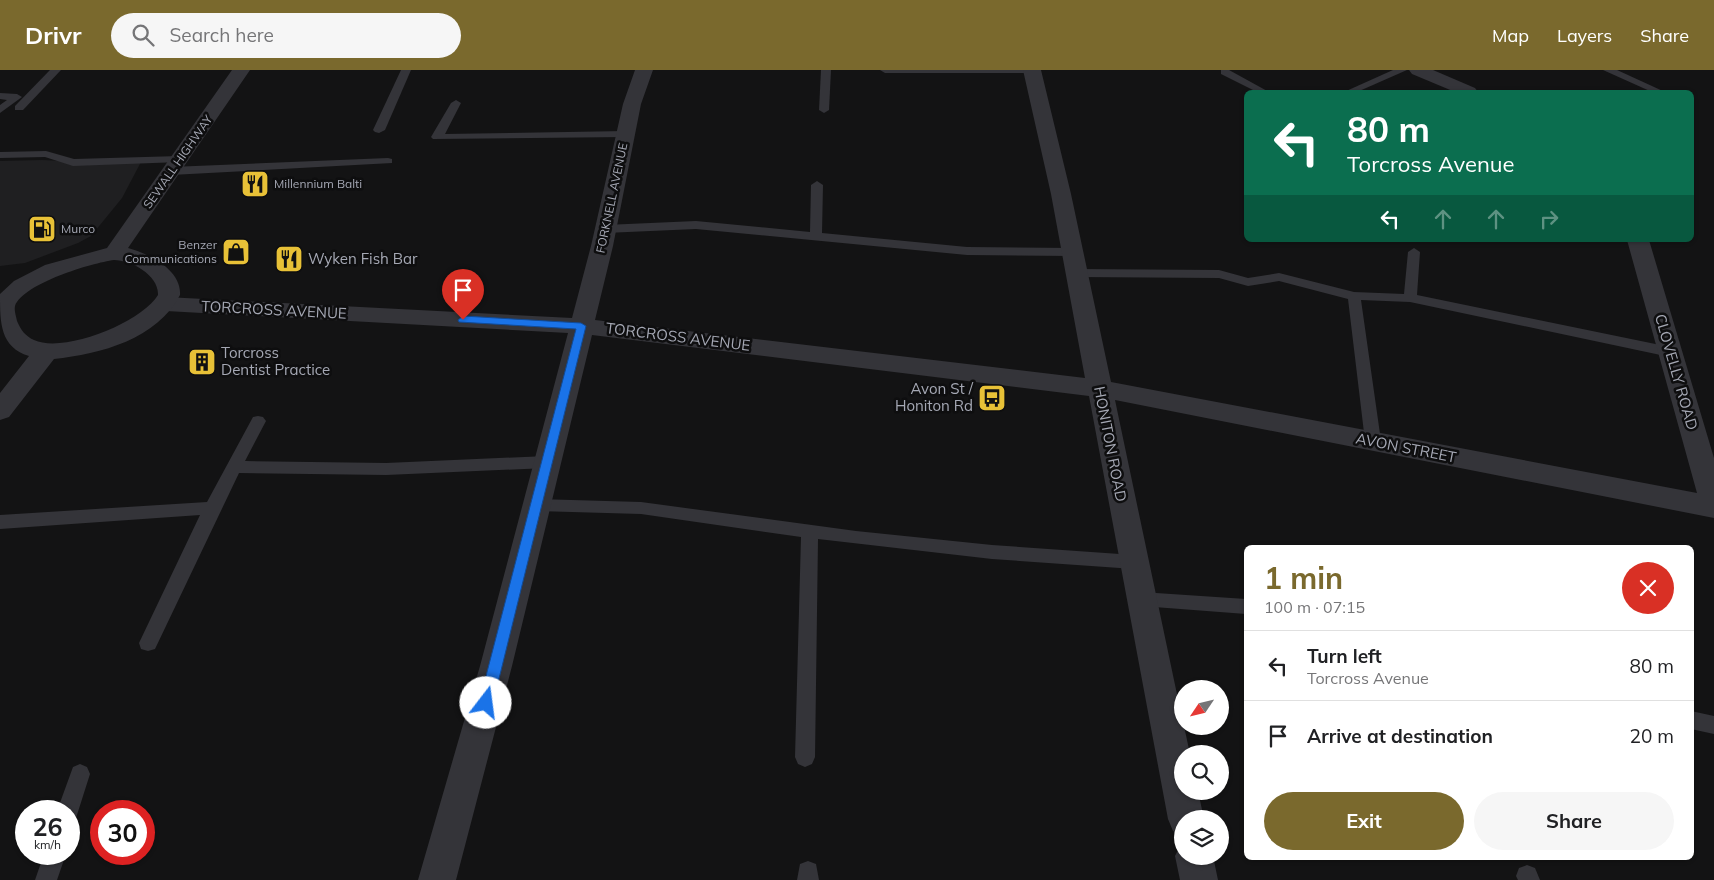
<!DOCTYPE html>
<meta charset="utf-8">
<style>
body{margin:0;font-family:Mulish,sans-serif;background:#f6f6f6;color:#202124;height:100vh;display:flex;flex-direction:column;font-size:19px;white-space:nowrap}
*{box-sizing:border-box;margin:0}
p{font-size:16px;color:#757577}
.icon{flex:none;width:28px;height:28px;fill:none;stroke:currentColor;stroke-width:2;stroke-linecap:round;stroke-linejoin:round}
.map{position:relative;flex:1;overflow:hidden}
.side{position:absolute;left:1244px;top:475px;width:450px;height:315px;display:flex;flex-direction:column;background:#fff;border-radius:8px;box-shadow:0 1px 4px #0004}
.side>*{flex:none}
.top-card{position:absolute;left:1244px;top:20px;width:450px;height:152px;border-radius:8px;box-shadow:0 1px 4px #0004;background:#0b6e4f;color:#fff;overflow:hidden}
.needle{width:32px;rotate:235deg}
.fabs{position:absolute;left:1174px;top:610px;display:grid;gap:10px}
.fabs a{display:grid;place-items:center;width:55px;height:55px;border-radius:50%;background:#fff;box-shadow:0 1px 4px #0004;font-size:25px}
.speed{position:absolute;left:15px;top:730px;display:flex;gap:10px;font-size:25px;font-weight:700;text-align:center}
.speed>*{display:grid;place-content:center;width:65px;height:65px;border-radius:50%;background:#fff;box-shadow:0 1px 4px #0004;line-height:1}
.speed small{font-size:12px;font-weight:400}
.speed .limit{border:8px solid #d22;background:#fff;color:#111}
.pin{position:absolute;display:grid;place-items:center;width:42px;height:42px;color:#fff;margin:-51px -21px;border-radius:50% 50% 50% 0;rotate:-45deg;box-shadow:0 0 5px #0007}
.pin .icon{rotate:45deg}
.me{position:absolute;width:55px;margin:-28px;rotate:15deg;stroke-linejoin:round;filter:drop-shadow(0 0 4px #0008)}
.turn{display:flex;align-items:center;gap:18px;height:105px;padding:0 20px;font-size:22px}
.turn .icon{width:65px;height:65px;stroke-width:2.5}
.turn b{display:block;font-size:35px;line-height:42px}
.lanes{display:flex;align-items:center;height:48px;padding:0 20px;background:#0003;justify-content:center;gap:25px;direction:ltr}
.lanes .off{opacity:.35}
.round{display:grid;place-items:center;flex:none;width:52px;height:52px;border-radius:26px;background:#f6f6f6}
.headline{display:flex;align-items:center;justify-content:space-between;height:85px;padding:0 20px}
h1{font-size:30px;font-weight:700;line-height:38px;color:#7a692d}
.button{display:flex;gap:10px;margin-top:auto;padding:10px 20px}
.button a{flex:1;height:58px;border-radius:30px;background:#7a692d;color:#fff;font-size:20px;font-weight:700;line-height:58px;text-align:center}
.button a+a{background:#f6f6f6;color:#202124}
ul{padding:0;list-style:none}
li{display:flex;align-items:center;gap:15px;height:70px;padding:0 20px;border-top:1px solid #e0e0e0}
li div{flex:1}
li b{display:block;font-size:19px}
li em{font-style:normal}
header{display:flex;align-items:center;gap:30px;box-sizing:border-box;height:70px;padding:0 25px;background:#7a692d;color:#fff}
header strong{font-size:24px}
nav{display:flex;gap:28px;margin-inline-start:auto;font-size:18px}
.search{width:350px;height:45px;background:#f6f6f6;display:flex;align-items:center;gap:12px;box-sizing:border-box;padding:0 18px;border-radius:28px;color:#757577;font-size:19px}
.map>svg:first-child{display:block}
.built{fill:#1f1f21}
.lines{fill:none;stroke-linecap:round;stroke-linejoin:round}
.service{fill:#343439;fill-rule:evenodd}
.minor{fill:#343439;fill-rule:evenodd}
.tertiary{fill:#343439;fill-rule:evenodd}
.route{fill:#1a73e8;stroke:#114b97}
.labels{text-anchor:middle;stroke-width:5;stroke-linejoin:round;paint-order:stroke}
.far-street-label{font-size:12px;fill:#a5a8b4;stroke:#0e0e0f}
.far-poi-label{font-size:12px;fill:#a5a8b4;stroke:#0e0e0f;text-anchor:start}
.poi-label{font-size:15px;fill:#a5a8b4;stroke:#0e0e0f;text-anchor:start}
.street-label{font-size:15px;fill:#a5a8b4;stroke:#0e0e0f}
</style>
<header>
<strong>Drivr</strong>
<div class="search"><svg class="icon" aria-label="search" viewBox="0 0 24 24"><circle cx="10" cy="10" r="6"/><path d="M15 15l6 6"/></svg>Search here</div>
<nav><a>Map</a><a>Layers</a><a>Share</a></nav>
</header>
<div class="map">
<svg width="1714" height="810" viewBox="0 0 1714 810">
<rect width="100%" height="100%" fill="#131314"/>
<path class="built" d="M42,90l43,2 57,-2 -20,38 -31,38 -13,7 -53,20 -25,3v-105z"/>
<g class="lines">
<g class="service">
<path d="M50,0h11l-38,40h-8v-4z"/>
<path d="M401,0h10l-26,60 -6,3 -4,-1 -2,-2z"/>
<path d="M821,0h10l-2,40 -5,3 -5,-3z"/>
<path d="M880,0h157l-5,3h-147z"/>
<path d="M1221,0h8l40,22h-12l-36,-18z"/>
<path d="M1393,0h14l-50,22h-13z"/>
<path d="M1603,0h14l48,22h-13z"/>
<path d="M0,23l17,1 5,3 -22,16v-8l7,-5 -7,-1z"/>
<path d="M456,30l5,3 -16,31 181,-3 6,3 -6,3 -193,2 -2,-2 20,-34z"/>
<path d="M46,81l28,8 106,-3 6,3 -6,3 -107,4 -28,-9 -45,1v-6z"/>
<path d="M388,88l4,1v4l-221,12 -6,-4 6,-4z"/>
<path d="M817,111l6,4 -1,48 145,14 105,1 6,4 -6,4 -105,-1 -271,-26 -91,4 -6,-4 6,-4 91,-4 114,11 1,-47z"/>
<path d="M1414,178l6,4 -3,43 253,52 7,5 -7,5 -260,-55 -49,-2 20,141 -2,4h-12l-2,-4 -17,-142 -69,-18 -31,5 -29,-8 -143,-1 -7,-4 7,-4 143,1 29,8 31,-5 75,19 50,2 4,-42z"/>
<path d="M258,346l5,1 3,4 -21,40 141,2 161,-7 6,2 2,4 -2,4 -6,2 -161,7 -147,-2 -84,176 -7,2 -7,-2 -2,-6 61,-128 -200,14v-14l207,-13 46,-85z"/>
<path d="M537,429l104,3 215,29 136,14 142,10 6,2 3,5 -3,5 -6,2 -142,-10 -174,-20 -3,218 -3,7 -7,3 -7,-3 -3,-7 6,-220 -160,-23 -104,-3 -6,-1 -2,-5 2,-5z"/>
<path d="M1141,522l105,7v15l-105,-8 -6,-2 -3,-5 3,-5z"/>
<path d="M1691,641l23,5v18l-23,-5z"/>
<path d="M80,694l7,3 3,7 -14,44 -7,3v-10h-12l16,-44z"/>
<path d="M44,784h22l-9,26h-22z"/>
<path d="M808,791l8,3 3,16h-22l3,-16z"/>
<path d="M1527,795l8,3 5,12h-22l-2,-4 3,-8z"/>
</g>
<g class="minor">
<path d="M635,0h18l-12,34 -28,142 -18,74 490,58 -34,-184 -28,-124h18l30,124 40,188 586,111 -70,-253h22l65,218v60l-599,-118 67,318v8h2l6,28h-8v37h16l6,28h-22v16l-9,-4 -5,-12 -79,-423 -497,-61 -80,331 -56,214h-38l62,-214 88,-333 -402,-22 -8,-2 -4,-5 4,-5 8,-2 406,21 19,-72 32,-142z"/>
<path d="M1409,0h24l42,18 3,4h-23l-43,-18z"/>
<path d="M1182,772v14h31l5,24h-38l-5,-24z"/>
</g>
<path class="tertiary" d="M232,0h18l-122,178c20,5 54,22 52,47 -23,44 -79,59 -126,64l-45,58 -9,3v-27l29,-37c-29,-9 -29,-33 -29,-62l14,-13 31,-16 62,-17zM114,190c17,0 45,15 44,35 -16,27 -94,59 -124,45 -9,-4 -13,-10 -17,-19 -1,-5 -3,-10 -2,-15 9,-23 77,-43 99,-46z"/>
</g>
<path class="route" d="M463,246l118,7 5,3 -93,377 -2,4 -5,2 -5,-2 -2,-4 97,-374 -117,-7 -1,-2z"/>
<defs>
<symbol id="restaurant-square" viewBox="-11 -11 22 22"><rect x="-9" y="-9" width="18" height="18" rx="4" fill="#e8c137" stroke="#0e0e0f"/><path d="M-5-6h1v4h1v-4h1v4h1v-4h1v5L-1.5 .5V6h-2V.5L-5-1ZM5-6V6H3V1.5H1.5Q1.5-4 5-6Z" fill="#111"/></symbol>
<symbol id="fuel-square" viewBox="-11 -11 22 22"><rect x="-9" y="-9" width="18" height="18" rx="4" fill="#e8c137" stroke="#0e0e0f"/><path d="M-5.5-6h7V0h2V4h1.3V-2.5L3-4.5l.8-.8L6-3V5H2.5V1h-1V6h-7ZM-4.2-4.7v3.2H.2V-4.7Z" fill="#111"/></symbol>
<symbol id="shop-square" viewBox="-11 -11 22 22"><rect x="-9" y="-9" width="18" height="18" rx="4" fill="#e8c137" stroke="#0e0e0f"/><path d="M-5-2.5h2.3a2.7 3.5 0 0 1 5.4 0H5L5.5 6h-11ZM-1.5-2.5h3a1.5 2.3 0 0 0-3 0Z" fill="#111"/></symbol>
<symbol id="building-square" viewBox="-11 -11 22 22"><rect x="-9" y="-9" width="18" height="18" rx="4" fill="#e8c137" stroke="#0e0e0f"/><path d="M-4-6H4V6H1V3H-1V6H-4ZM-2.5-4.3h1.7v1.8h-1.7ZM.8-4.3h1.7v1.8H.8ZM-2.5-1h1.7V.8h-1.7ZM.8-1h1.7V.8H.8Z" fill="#111"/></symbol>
<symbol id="bus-square" viewBox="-11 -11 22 22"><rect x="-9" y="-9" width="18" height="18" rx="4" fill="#e8c137" stroke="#0e0e0f"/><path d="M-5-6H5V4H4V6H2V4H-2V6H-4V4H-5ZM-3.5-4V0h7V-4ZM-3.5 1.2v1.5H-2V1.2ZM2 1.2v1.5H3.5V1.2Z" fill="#111"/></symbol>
</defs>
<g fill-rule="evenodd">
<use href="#restaurant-square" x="239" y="98" width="32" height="32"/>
<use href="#fuel-square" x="26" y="143" width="32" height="32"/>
<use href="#shop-square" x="220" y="166" width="32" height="32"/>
<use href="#restaurant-square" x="273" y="173" width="32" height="32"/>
<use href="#building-square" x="186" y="276" width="32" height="32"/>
<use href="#bus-square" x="976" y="312" width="32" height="32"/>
</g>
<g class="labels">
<g class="far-street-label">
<text transform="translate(178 92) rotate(-55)" y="4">SEWALL HIGHWAY</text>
<text transform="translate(612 128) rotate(-78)" y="4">FORKNELL AVENUE</text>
</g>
<g class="far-poi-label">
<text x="274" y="118">Millennium Balti</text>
<text x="61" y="163">Murco</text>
<text x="217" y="179" text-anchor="end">Benzer<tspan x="217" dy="14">Communications</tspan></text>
</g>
<g class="poi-label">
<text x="308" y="194">Wyken Fish Bar</text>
<text x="221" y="288">Torcross<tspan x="221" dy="17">Dentist Practice</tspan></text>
<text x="973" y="324" text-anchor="end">Avon St /<tspan x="973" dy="17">Honiton Rd</tspan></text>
</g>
<g class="street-label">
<text transform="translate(274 240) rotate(3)" y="5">TORCROSS AVENUE</text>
<text transform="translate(678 267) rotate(7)" y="5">TORCROSS AVENUE</text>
<text transform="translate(1676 302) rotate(74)" y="5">CLOVELLY ROAD</text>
<text transform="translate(1110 374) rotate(79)" y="5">HONITON ROAD</text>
<text transform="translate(1406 378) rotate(11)" y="5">AVON STREET</text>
</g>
</g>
</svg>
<div class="fabs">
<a><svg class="needle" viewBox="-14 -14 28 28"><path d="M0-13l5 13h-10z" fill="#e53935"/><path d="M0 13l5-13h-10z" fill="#757577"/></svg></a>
<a><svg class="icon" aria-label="search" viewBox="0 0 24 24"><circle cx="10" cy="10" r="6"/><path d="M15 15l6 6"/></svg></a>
<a><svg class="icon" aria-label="layers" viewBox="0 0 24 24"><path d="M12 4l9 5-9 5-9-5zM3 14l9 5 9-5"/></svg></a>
</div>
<div class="speed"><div>26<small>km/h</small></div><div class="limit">30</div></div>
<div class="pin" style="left:463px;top:250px;background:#d93025"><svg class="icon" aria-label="arrive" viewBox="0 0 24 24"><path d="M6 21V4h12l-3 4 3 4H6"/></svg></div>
<svg class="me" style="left:486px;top:633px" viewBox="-20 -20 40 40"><circle r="19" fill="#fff"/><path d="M0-13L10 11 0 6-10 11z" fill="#1a73e8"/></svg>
<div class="top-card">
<div class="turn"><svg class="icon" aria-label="left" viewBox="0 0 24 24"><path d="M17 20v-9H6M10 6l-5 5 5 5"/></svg><div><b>80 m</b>Torcross Avenue</div></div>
<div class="lanes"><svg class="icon" aria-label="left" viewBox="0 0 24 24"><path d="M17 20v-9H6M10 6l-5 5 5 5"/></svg><svg class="icon off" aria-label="ahead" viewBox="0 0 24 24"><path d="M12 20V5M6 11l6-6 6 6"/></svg><svg class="icon off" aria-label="ahead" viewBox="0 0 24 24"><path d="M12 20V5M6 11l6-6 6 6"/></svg><svg class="icon off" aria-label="right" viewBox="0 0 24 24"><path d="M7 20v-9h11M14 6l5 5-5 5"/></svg></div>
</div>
<section class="side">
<div class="headline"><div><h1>1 min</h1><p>100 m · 07:15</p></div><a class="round" style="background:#d93025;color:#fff"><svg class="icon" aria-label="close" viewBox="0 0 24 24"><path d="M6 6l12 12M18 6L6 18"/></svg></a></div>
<ul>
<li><svg class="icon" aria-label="left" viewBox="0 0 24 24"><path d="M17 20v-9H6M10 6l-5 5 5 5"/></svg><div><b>Turn left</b><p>Torcross Avenue</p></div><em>80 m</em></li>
<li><svg class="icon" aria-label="arrive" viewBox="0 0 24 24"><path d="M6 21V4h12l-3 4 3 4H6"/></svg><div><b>Arrive at destination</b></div><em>20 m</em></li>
</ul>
<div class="button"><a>Exit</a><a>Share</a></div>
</section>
</div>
